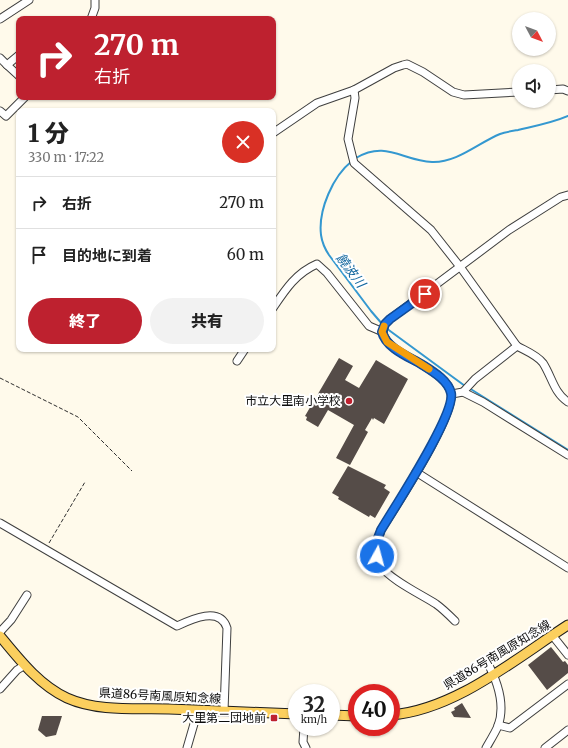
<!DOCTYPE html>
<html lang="ja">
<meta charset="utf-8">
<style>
body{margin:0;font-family:Merriweather,"Noto Sans JP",serif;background:#f2f2f2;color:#222;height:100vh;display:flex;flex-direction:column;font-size:15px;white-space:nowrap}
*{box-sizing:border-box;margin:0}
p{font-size:13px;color:#767676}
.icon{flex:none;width:22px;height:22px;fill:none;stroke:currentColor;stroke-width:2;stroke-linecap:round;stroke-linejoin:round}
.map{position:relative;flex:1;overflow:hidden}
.side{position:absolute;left:16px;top:108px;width:260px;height:244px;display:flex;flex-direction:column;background:#fff;border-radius:8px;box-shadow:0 1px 3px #0004}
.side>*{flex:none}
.banner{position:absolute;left:16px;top:16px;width:260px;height:84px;border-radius:8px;box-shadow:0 1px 3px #0004;background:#be212f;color:#fff;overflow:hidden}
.needle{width:26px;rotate:131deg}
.controls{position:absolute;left:512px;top:12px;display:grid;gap:8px}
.controls a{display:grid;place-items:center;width:44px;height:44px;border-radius:50%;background:#fff;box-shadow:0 1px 3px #0004;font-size:20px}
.speed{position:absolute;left:288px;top:684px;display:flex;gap:8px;font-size:20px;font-weight:700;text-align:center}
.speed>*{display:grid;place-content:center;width:52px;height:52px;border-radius:50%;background:#fff;box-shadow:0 1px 3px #0004;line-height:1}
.speed small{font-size:10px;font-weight:400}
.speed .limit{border:6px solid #d22;background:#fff;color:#111}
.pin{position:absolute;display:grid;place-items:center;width:34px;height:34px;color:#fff;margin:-17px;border:2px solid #fff;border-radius:50%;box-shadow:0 1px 4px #0007}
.me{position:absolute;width:44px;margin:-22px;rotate:7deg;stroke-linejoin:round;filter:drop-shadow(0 0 3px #0008)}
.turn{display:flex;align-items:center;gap:14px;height:84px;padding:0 12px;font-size:18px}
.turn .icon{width:52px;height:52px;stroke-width:2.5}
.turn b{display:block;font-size:28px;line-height:34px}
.round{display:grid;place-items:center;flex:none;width:42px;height:42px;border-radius:21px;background:#f2f2f2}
.overview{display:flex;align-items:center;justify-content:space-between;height:68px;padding:0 12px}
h1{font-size:24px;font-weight:800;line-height:30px}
.button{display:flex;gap:8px;margin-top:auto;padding:8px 12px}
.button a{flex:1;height:46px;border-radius:24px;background:#be212f;color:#fff;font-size:16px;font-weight:800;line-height:46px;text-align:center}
.button a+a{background:#f2f2f2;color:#222}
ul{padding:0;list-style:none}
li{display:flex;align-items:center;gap:12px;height:52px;padding:0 12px;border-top:1px solid #e0e0e0}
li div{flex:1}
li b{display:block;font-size:15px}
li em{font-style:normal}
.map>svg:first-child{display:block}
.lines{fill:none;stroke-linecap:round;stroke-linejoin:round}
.stream{stroke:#3498d0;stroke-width:2}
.building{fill:#554c48}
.minor-casing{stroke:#3f3f3f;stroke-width:9}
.major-casing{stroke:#1d1d1d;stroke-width:11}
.path{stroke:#2e2e2e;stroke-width:1;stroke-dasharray:4 2;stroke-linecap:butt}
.minor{stroke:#fff;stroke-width:7}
.major{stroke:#fbcf5e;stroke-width:9}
.route-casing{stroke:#114b97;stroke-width:10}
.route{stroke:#1a73e8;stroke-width:7}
.slow{stroke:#f59e0b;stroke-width:7}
.poi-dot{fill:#be212f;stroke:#fff;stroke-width:1.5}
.labels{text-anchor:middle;stroke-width:4;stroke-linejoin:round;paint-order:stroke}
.poi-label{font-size:12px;fill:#0c0c0c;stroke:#fff;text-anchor:end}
.street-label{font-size:12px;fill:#0c0c0c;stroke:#fff}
.water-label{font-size:13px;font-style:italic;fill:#13689f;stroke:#fff}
</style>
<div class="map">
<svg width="568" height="748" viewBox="0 0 568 748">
<rect width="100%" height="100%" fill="#fffaeb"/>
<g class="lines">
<g class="stream">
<path d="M356,158c30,-18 47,3 76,4 25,1 46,-19 68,-28 5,-2 12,-3 18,-4 17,-4 34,-7 50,-14"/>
<path d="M352,161c-19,15 -34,49 -31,74 1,7 4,14 8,20l42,56 12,14"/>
<path d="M386,328l79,58"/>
<path d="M469,388l99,62"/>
</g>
</g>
<g class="building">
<path d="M339,358l14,8 -8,14 14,8 17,-28 32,19 -24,45 -10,-6 -1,2 -1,-2 -7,12 3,2 -18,33 -14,-7 18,-33 -26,-15 -10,17 -12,-7 1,-3 -2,-1z"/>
<path d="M348,466l38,19 -2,3 6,4 -15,26 -5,-3 -1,2 -31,-18 1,-2 -7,-4z"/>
<path d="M551,647l12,15 2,-1 3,4v8l-21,17 -19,-25z"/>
<path d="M462,703l9,15 -17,-1 -3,-5 4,-2 -1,-2z"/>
<path d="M42,716h20l-6,19 -10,2 -8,-7z"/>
</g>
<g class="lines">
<defs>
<g id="minor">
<path d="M0,19l29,-19"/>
<path d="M91,19l4,-11v-8"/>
<path d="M0,58l7,7 12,-10"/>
<path d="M7,65l12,11"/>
<path d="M354,90l1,8 -7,41 6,24 77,67 30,38 56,78c9,5 20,9 26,17 9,14 11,30 25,39"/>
<path d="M549,90l14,-1 5,2"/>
<path d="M0,111l6,5 19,-19"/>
<path d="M273,133l44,-30 37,-13 40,-22 9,-3 4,-1 16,8 30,20 11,3 55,-3"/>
<path d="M273,308c12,-18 23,-35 44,-44l10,9 42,53 14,6"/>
<path d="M237,361l8,-12"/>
<path d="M463,392l12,-13 42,-33"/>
<path d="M452,394l11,-2 20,10 85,53"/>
<path d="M416,472l152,96"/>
<path d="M0,523l177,103c15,-7 43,-20 50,2l-3,83"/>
<path d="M455,621c-6,-6 -12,-12 -19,-17 -14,-9 -47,-25 -55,-38 -7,-12 -4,-24 0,-36 14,-22 75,-115 70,-137 -3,-13 -19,-22 -30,-29 -12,-7 -35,-16 -38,-32l2,-8 5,-5 119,-89 52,-33 7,-2"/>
<path d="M0,632l11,-12 16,-25"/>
<path d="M552,635l16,20"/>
<path d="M486,660c10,18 20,44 12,66 -3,7 -8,15 -12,22"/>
<path d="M0,689l17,-19 8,-5"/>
<path d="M498,725l12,3 58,-44"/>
<path d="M304,727l-1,15 3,6"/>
<path d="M187,748l11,-38"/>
<path d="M545,748l23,-18"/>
</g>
<g id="major">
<path d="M0,636c19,23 39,49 67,62 31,14 69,10 102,11 43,2 85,3 128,5"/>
<path d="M331,715l26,1"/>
<path d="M391,715c64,-5 124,-56 177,-90"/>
</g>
</defs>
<use href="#minor" class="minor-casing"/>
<use href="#major" class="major-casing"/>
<g class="path">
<path d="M0,378l78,39 54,54"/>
<path d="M49,543l36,-61"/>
</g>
<use href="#minor" class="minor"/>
<use href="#major" class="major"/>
</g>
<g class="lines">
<defs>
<path id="route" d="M377,556l-1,-13 5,-13c13,-22 75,-116 70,-137 -3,-13 -19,-22 -30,-29 -12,-7 -35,-16 -39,-32l3,-8 5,-5 35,-25"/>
</defs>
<use href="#route" class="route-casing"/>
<use href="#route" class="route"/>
<path class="slow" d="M384,326l-2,6 5,10 42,27"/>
</g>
<g class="poi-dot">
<circle cx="349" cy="401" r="4"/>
<rect x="270" y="714" width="8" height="8" rx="2"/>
</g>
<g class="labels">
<g class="poi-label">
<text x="341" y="405">市立大里南小学校</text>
<text x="266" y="722">大里第二団地前</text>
</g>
<g class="street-label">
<text transform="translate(497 655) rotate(-31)" y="4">県道86号南風原知念線</text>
<text transform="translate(160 696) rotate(3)" y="4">県道86号南風原知念線</text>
</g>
<g class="water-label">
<text transform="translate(351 270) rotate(53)" y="5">饒波川</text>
</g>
</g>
</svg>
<div class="controls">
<a><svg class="needle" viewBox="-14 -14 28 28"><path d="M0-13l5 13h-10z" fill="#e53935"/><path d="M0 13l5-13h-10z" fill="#767676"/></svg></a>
<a><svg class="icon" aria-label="sound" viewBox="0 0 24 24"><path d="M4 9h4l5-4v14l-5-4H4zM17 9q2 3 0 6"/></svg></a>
</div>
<div class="speed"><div>32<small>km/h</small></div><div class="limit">40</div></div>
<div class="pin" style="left:425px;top:294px;background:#d93025"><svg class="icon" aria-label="arrive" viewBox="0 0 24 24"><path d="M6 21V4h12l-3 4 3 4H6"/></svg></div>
<svg class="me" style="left:377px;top:556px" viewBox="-20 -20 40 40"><circle r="17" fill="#1a73e8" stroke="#fff" stroke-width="3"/><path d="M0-11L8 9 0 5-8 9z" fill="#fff"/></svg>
<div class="banner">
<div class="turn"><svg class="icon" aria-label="right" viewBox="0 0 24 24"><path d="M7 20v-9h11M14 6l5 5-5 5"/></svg><div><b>270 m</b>右折</div></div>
</div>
<section class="side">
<div class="overview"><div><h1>1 分</h1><p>330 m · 17:22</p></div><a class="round" style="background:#d93025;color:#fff"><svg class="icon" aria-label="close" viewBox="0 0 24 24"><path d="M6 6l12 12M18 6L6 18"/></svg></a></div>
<ul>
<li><svg class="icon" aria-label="right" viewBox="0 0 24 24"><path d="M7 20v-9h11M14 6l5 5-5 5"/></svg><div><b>右折</b></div><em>270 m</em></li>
<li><svg class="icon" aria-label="arrive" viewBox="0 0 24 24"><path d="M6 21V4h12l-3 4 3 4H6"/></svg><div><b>目的地に到着</b></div><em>60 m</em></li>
</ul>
<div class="button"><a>終了</a><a>共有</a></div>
</section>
</div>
